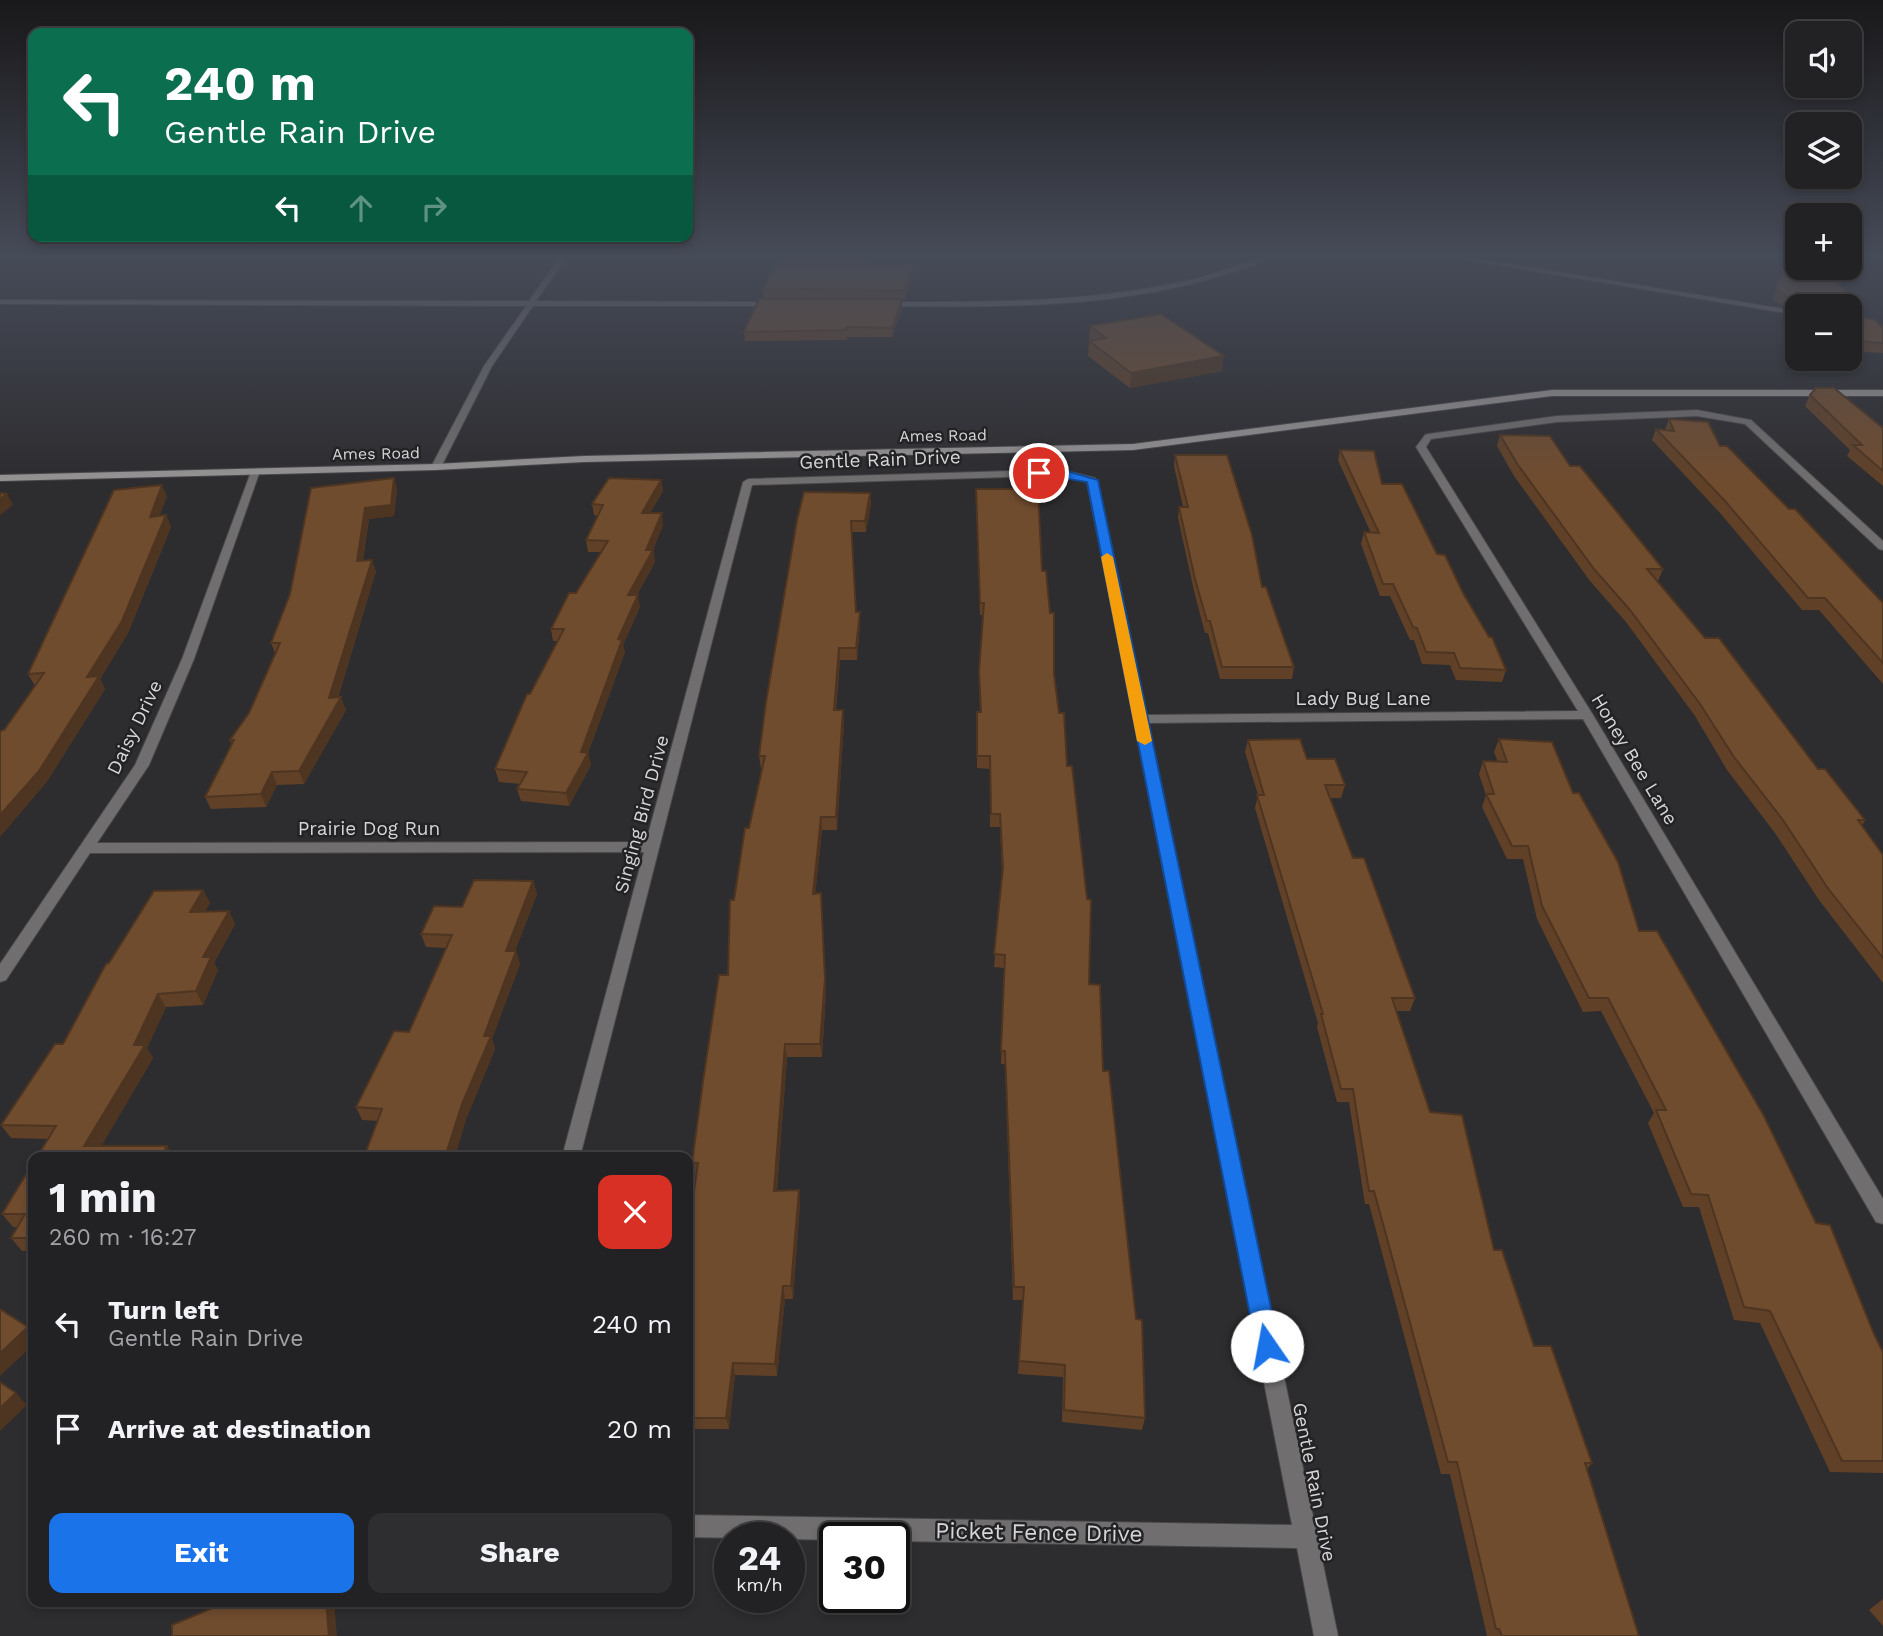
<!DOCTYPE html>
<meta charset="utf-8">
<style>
body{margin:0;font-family:"Work Sans",sans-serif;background:#2e2e30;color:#f1f3f6;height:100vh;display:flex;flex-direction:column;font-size:26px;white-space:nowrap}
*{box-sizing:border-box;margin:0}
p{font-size:23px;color:#a2a3a6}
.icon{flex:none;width:38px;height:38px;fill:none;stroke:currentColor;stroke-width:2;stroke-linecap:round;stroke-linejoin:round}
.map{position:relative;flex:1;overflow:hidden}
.drawer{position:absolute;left:28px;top:1152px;width:665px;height:455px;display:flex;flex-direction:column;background:#222123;border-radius:14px;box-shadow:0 4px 10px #0003,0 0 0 2px #3f3e41}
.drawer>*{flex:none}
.guide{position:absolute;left:28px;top:28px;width:665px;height:214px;border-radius:14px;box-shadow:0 4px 10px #0003,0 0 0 2px #3f3e41;background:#0b6e4f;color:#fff;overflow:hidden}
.tools{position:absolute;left:1785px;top:21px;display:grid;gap:14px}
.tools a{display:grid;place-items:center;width:77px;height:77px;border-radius:14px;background:#222123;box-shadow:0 4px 10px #0003,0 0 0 2px #3f3e41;font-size:35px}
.speed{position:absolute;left:714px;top:1522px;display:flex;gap:14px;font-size:35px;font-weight:700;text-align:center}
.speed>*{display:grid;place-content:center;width:91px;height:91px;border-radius:50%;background:#222123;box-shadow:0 4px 10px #0003,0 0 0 2px #3f3e41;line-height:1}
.speed small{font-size:18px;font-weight:400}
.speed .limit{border:4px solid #111;border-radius:10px;background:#fff;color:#111}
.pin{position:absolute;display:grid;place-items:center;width:60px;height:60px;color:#fff;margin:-30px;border:4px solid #fff;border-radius:50%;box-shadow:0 2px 7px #0007}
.me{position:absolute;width:77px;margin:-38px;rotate:348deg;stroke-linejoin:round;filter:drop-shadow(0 0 5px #0008)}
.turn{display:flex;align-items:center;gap:24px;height:147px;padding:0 21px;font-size:32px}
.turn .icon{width:91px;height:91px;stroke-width:2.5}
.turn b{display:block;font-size:49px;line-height:60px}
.lanes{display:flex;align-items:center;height:66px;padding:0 21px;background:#0003;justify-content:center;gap:35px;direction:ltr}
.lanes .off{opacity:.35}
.round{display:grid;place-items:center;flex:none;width:74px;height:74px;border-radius:14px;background:#2e2e30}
.headline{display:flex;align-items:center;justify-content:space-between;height:119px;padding:0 21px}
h1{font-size:42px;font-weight:700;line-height:52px}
.action{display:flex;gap:14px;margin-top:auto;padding:14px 21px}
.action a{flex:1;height:80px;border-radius:14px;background:#1a73e8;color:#fff;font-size:28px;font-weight:700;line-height:80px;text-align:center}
.action a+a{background:#2e2e30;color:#f1f3f6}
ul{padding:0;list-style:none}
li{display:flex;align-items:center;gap:21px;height:105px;padding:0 21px}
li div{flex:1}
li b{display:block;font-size:26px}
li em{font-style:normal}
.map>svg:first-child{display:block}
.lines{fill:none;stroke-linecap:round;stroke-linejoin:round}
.street-casing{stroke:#48474a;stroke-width:2}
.secondary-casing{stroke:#48474a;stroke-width:2}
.street{fill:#706e6e;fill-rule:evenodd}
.secondary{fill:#969393;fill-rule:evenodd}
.wall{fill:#604128}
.shaded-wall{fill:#4e3521}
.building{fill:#704c2f;stroke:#4e3521;stroke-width:2}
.route{fill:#1a73e8;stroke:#114b97;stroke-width:2}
.slow{fill:#f59e0b}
.labels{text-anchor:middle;stroke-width:5;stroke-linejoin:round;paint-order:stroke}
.far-street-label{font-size:16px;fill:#d5d5d6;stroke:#232225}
.street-label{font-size:19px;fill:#d5d5d6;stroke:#232225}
.near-street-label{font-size:23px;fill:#d5d5d6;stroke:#232225}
</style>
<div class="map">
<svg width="1883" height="1636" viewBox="0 0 1883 1636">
<rect width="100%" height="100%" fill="#2d2c2f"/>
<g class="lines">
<defs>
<g id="street">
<path d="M562,254h7l-33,47 240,1 4,2 -4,2h-243l-41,60 -51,101 -5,3 -5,-3 53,-101 42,-60 -526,-2v-4l529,1z"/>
<path d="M1268,254h9c-20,13 -48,19 -70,26 -106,29 -216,27 -324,26l-4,-2 4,-2c98,0 197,1 293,-19 32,-6 62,-18 92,-29z"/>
<path d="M1433,254h14l350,57v4z"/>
<path d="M1697,410l54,10 132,121v9l-4,-1 -134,-125 -48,-8 -140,6 -126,17 -5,8 167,268 290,484v25l-7,-2 -293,-503 -435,4 190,913h-24l-17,-88 -403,-7v-3l-59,2 -147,-3v-22l604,10 -205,-1043 -24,-6h-24l-287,9 -172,672h-18l82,-305 -554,1 -84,127 -6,2v-18l135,-199 47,-106 70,-190 8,2 -66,188 -45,106 -52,78 549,-1 97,-360 5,-3 291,-9h24l32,8 51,237 432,-4 -162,-264 9,-12 3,-1 129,-18z"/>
</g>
<path id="secondary" d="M1552,390h331v6h-331l-419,54 -549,12 -148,8 -436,11v-6l436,-11 148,-8 549,-12z"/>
</defs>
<use href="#street" class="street-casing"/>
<use href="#secondary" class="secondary-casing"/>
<use href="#street" class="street"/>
<use href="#secondary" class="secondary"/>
</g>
<g class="wall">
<path d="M822,254v7l92,12 -9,26h-3v9l-10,29h-45v3l-102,1 -1,-9 20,-33 -1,-10z"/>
<path d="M1783,265l80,43 -4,8 24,12v25l-33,-2v-45h-53v3l-14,-3 -10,-6 6,-26z"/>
<path d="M1090,326l132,45 -92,17 -42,-32z"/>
<path d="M1810,395l73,33v58l-36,-30 3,-6 -45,-44z"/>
<path d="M1669,419l51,27 69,63 94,94v81l-64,-74h-17l-82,-97 -68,-73 4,-11 9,1z"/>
<path d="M1500,435l70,31 93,103 -5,12h-1l161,188 47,51 -3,6 21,29v128l-64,-83 -44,-67 -48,-63 -32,-54 -69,-94 -36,-41 -76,-105 -17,-30z"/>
<path d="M1340,450l42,34 55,70 26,39 43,77 -4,12 -46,-2 -6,-15 -28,-1 -8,-24h-4l-20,-44h-10l-19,-52 3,-12 7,1 -33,-73z"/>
<path d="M1175,455l87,132 32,80 -2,12h-72l-12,-46h-3l-11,-42 -16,-73 1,-11h4l-9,-41z"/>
<path d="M394,478l3,11 -3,27 -25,3 -6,41 13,11 -38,127 8,12 -42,74 -27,1 -11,22 -55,2 -6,-12 27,-53 -2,-4 19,-27 26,-60 -4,-10z"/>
<path d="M661,480l2,11 -13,22 13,12 -10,25 2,12 -18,33 3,12 -17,38 2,7 -37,101 3,12 -22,41 -48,-5 -4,-12 3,-5 -21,-2 -4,-13 35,-75 28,-53h-5l-2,-12 25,-36 25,-41h-13l-2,-12 12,-24 -4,-1 -2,-11z"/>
<path d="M976,489l66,82 12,103 13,92 22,218 14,87 42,347 -3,12 -80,-8 1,-45 -45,-3 5,-74h-10l-8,-236h-4l3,-96 -10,-1 8,-92 -2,-48h-10v-58l-13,-1v-56h3l-1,-41 4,-56h-3z"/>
<path d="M870,493l1,11 -5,28h-14l4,80h4v12l-3,36h-17l-4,50 8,13 -7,107h-15l-7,64 11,98 -4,65h-35l-10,133 23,13 -7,96h-8l-8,77 -42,-1 -6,54h-41v-196l8,-57h-1l-3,-13 36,-188 6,-75 28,-132h-1l-2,-12 38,-236z"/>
<path d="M167,496l-8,20 7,-1 5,12 -43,106 -28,46 5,10 -59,94 -42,-53 31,-44 -7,-12z"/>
<path d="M1499,739l74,54 66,138 177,292 67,129v121l-53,-1 -70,-149 -26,-3 -35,-113h-16l-35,-84 6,-10 -53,-102 -18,1 -46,-93 -14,-60h-16l-25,-52 4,-12 -7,-21 4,-13 15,1 -4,-10z"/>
<path d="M1248,740l59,19 38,26 -4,13h-11l23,60 62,140 -5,13h-14l34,101 64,138 40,96 58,117 -5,6 52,167h-152l-37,-162h-9l-72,-270h-4l-16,-102h-12l-20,-75 1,-4 -63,-215 3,-13 -13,-43z"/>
<path d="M533,881l4,13 -22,57h1l4,13 -28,75 3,10 -28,68 -89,4 -16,-1 -6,-13 53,-75 37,-84 -20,-1 -5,-13 41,-27z"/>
<path d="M203,890l7,13 -5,8h24l6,13 -21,39 4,7 -15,35 -37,2 -19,41 6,10 -52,88h66l7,11h-137l11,-18 -37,-1 -10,-13 62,-81 46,-81z"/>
<path d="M33,1163v88h-11l-11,-13 7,-11h-5l-11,-13z"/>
<path d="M1883,1599v27l-14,-16z"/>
</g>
<g class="shaded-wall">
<path d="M914,264v9l-9,26v-9z"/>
<path d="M902,299v9l-10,29v-9z"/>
<path d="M1224,356l-2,15 -92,17 1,-15z"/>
<path d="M394,478l3,11 -3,27 -25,3 -8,53 -4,-11 8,-53z"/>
<path d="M661,480l2,11 -19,33 -2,-11z"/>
<path d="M162,485l5,11 -12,32 -5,-11z"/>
<path d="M870,493l1,11 -5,28 -1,-11z"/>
<path d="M7,494l6,11 -13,10v-16z"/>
<path d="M662,513l1,12 -11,27 1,-2 2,12 -25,45 -2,-12z"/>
<path d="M166,515l5,12 -43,106 -28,46 5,10 -59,94 -46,54v-22z"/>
<path d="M372,560l4,11 -42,139 7,-13 5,13 -42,74 -5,-13 30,-73z"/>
<path d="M638,595l2,12 -17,38 2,7 -37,101 3,12 -22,41 -3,-13 52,-154z"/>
<path d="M860,612v12l-3,36 -1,-12z"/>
<path d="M839,648l1,12 -6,63v-13z"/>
<path d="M843,710l1,13 -7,107 -1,-13z"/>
<path d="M272,772l5,13 -11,22 -5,-13z"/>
<path d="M821,817l1,13 -8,77 -1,-13z"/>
<path d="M533,881l4,13 -27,70 -4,-13z"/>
<path d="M203,890l7,13 -13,22 -7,-13z"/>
<path d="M822,906l4,86 -4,65 -2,-13z"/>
<path d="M229,911l6,13 -21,39 4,7 -15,35 -7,-14 7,-34z"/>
<path d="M516,951l4,13 -28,75 3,10 -28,68 -12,40h-10l39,-121z"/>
<path d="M158,994l8,13 -19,41 6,10 -58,99 -11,-11z"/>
<path d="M785,1044l2,13 -11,146 -2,-12z"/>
<path d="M167,1146l7,11h-13z"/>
<path d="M799,1190l1,13 -7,96 -2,-13z"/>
<path d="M783,1286l2,13 -8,77 -2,-12z"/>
<path d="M28,1327l5,6v12l-33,31v-23z"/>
<path d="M733,1363l2,12 -6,54 -3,-11z"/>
<path d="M16,1393l11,12 -27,26v-23z"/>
<path d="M326,1601h8l3,35h-8z"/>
</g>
<g class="building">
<path d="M781,254h41l-3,7 95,3 -9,26 -142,-1z"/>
<path d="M1783,265l42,6 38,37 -10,-1 -1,8 23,5 8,8v15l-28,-2 -5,-3v-32h-47v-6l-16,-3 -10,-7z"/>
<path d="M759,299h143l-10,29 -45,-1 -1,3 -102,2z"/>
<path d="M1161,314l63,42 -93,17 -42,-32 17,-3 -16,-12z"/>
<path d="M1816,388h18l49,40v43l-30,-26h9l-52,-50z"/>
<path d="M1669,419l39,3 12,24h7l62,63h6l88,94v60l-58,-65h-17l-83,-97 -69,-72 18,2z"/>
<path d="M1500,435l50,1 20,30h10l83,103h-16l58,69h14l99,131h7l40,51h-7l25,35v103l-56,-71 -44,-67 -49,-63 -34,-53 -70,-94 -36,-41 -76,-104z"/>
<path d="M1340,450l34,1 8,33h20l35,70 8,1 18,38 26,44h3l14,33 -46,-2 -6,-15 -28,-1 -9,-24 -4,-1 -20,-43h-10l-19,-52 15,1z"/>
<path d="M1175,455h52l25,80 10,52h4l28,80h-72l-12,-46h-3l-12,-42 -16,-72h9z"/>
<path d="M394,478l-3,27 -26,3 -8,53 15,-1 -43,138 12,-1 -42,74 -27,1 -11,22 -56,3 29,-57h-4l19,-27 31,-70h-9l19,-49 21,-106z"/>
<path d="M609,478l52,2 -19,33h20l-16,37h7l-25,45h10l-20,44 4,1 -41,112 7,1 -22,40 -49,-4 10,-17 -32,-3 32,-75h3l34,-65h-13l18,-36h7l32,-52 -22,-1 17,-35 -11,-1z"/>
<path d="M162,485l-12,32 16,-2 -44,106 -35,56 12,-1 -60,95 -39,44v-84l4,-1 40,-57 -16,1 86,-184z"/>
<path d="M976,489h62l4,82h4l4,42h4v61l5,39h5l3,53h5l15,133 4,1 -2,84 11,1 3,86h6l27,248 6,1 3,98 -81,-8 1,-45 -46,-4 5,-74h-10l-9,-236h-4l4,-96 -11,-1 9,-87 -3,-53h-9l-1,-58h-13v-44h4l-2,-41 5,-68h-4z"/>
<path d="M804,492l66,1 -5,28h-14l5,91h4l-4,36h-17l-5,62h9l-7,107h-15l-8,77 8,-1 4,86 -5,65h-35l-11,147 25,-1 -8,96h-8l-8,78 -42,-1 -7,55h-38v-185l10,-70h-6l11,-82 16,-106h9l2,-75h4l11,-72h4l16,-72h-6l7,-54 31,-182z"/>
<path d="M0,493l7,1 -7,5z"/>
<path d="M1300,739l7,20h28l10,26h-20l28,73h11l51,140h-23l38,114 32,3 32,135h8l32,96h17l41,117h-7l54,173h-137l-3,-7h-3l-39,-167h-9l-74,-271h-5l-16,-102h-12l-20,-75h2l-66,-219h7l-16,-55z"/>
<path d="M1499,739l53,3 21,51h6l39,69 21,69h18l107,185 52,107 14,2 44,109 9,18v109h-41l-72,-150 -26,-4 -36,-112 -17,-1 -35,-84h10l-58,-112h-19l-47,-92 -14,-60h-16l-26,-52h8l-11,-33 24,1z"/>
<path d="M474,880l59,1 -27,70h10l-32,85h7l-29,68 -17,53h-81l18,-48 -26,-2 38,-76 15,1 43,-97 -31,-1 13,-28 28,1z"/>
<path d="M203,890l-13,22 39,-1 -26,46h8l-15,34 -38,3 -24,51h11l-61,101h83l-6,11h-124l19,-31 -55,-1 54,-81h8l43,-80 3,-1 45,-72z"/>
<path d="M33,1163v75h-22l14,-24h-23z"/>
<path d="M0,1309l28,18 -28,26z"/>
<path d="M0,1382l16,11 -16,15z"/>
<path d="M229,1601h97l3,35h-157v-11z"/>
</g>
<linearGradient id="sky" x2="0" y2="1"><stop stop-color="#19181a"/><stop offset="0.53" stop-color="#464b58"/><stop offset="1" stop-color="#464b58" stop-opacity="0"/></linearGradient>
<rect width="1883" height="483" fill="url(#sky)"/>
<path class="route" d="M1063,470l35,10 181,866 -3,8 -9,3 -8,-3 -3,-8 -169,-864 -54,-9 6,-3z"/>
<path class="slow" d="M1107,553l6,4 39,184 -7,4 -8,-4 -36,-184z"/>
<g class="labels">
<g class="far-street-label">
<text transform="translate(943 435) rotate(-1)" y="6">Ames Road</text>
<text transform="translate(376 453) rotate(-1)" y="6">Ames Road</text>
</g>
<g class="street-label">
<text transform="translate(880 459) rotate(-2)" y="7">Gentle Rain Drive</text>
<text x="1363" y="705">Lady Bug Lane</text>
<text transform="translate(134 727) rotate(-64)" y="7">Daisy Drive</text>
<text transform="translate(1635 759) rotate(59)" y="7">Honey Bee Lane</text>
<text transform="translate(641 814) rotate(-75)" y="7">Singing Bird Drive</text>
<text x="369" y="835">Prairie Dog Run</text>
<text transform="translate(1315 1482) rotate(79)" y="7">Gentle Rain Drive</text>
</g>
<g class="near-street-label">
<text transform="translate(1039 1532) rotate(1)" y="8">Picket Fence Drive</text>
</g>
</g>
</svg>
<div class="tools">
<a><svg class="icon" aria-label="sound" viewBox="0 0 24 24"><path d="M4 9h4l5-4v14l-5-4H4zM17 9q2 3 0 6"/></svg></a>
<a><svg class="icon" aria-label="layers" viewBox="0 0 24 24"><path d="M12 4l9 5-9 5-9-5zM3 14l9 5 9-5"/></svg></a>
<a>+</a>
<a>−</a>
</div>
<div class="speed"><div>24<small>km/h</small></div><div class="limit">30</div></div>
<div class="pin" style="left:1039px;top:473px;background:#d93025"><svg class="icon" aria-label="arrive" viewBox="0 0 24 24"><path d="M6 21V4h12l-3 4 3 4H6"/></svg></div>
<svg class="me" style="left:1267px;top:1346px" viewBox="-20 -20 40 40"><circle r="19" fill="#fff"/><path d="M0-13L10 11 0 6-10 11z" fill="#1a73e8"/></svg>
<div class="guide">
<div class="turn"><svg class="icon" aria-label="left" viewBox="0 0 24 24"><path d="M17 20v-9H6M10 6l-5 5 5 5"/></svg><div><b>240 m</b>Gentle Rain Drive</div></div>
<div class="lanes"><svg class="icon" aria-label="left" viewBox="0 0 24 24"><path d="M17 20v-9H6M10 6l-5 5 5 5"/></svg><svg class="icon off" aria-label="ahead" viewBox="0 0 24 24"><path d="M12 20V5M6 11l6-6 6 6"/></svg><svg class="icon off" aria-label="right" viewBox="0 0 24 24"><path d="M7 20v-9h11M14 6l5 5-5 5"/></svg></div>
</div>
<section class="drawer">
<div class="headline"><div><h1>1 min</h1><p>260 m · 16:27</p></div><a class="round" style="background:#d93025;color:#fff"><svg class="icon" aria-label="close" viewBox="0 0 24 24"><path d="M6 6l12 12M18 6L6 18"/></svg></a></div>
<ul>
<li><svg class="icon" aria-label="left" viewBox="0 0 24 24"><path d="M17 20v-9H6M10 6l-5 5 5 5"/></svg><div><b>Turn left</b><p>Gentle Rain Drive</p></div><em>240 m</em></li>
<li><svg class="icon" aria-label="arrive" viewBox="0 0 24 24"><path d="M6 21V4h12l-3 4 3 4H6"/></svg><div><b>Arrive at destination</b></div><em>20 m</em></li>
</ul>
<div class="action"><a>Exit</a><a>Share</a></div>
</section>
</div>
